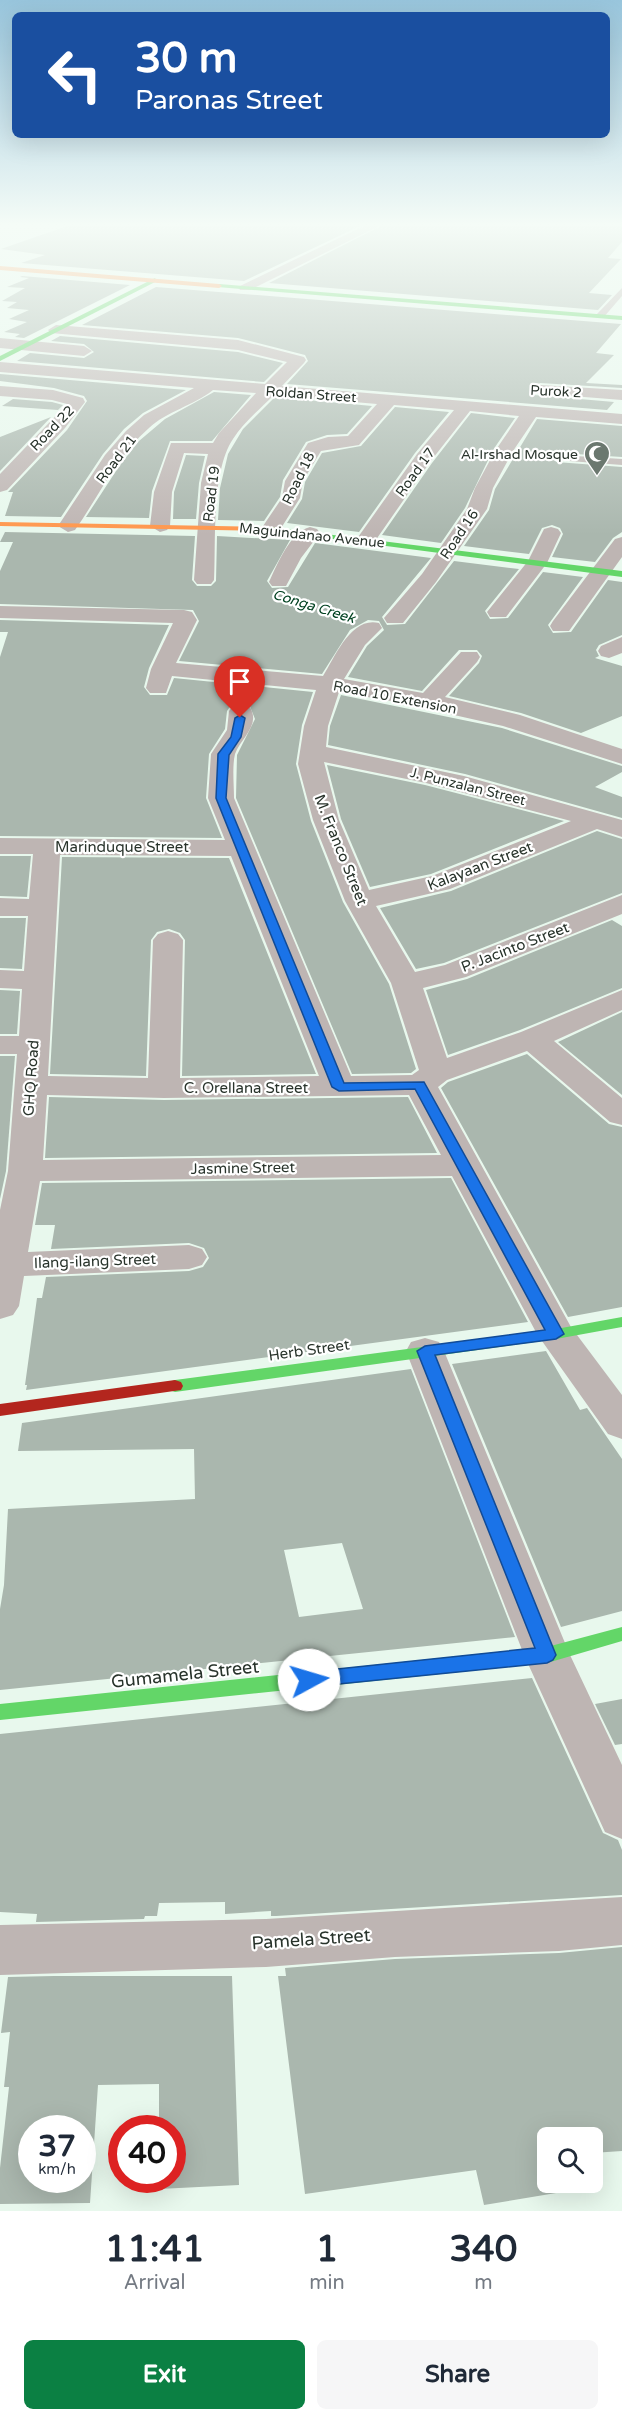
<!DOCTYPE html>
<style>
body{margin:0;font-family:"Varela Round",sans-serif;background:#f6f6f7;color:#1f2937;height:100vh;display:flex;flex-direction:column;font-size:22px;white-space:nowrap}
*{box-sizing:border-box;margin:0}
p{font-size:20px;color:#747a83}
.icon{flex:none;width:33px;height:33px;fill:none;stroke:currentColor;stroke-width:2;stroke-linecap:round;stroke-linejoin:round}
.map{position:relative;height:2211px;overflow:hidden}
.side{display:flex;flex-direction:column;background:#fff;flex:1}
.side>*{flex:none}
.hud{position:absolute;left:12px;top:12px;width:598px;height:126px;border-radius:9px;box-shadow:0 6px 24px #0002;background:#1a4fa0;color:#fff;overflow:hidden}
.controls{position:absolute;left:537px;top:2127px;display:grid;gap:12px}
.controls a{display:grid;place-items:center;width:66px;height:66px;border-radius:9px;background:#fff;box-shadow:0 6px 24px #0002;font-size:30px}
.speed{position:absolute;left:18px;top:2115px;display:flex;gap:12px;font-size:30px;font-weight:700;text-align:center}
.speed>*{display:grid;place-content:center;width:78px;height:78px;border-radius:50%;background:#fff;box-shadow:0 6px 24px #0002;line-height:1}
.speed small{font-size:15px;font-weight:400}
.speed .limit{border:9px solid #d22;background:#fff;color:#111}
.pin{position:absolute;display:grid;place-items:center;width:51px;height:51px;color:#fff;margin:-62px -26px;border-radius:50% 50% 50% 0;rotate:-45deg;box-shadow:0 0 6px #0007}
.pin .icon{rotate:45deg}
.me{position:absolute;width:66px;margin:-33px;rotate:84deg;stroke-linejoin:round;filter:drop-shadow(0 0 4px #0008)}
.turn{display:flex;align-items:center;gap:21px;height:126px;padding:0 24px;font-size:27px}
.turn .icon{width:78px;height:78px;stroke-width:2.5}
.turn b{display:block;font-size:42px;line-height:51px}
.eta{display:flex;justify-content:space-evenly;align-items:center;height:102px;text-align:center}
.eta b{font-size:36px;font-weight:700;line-height:42px}
.button{display:flex;gap:12px;margin-top:auto;padding:12px 24px}
.button a{flex:1;height:69px;border-radius:9px;background:#0b8043;color:#fff;font-size:24px;font-weight:700;line-height:69px;text-align:center}
.button a+a{background:#f6f6f7;color:#1f2937}
.map>svg:first-child{display:block}
.building{fill:#aab7ae;fill-rule:evenodd}
.lines{fill:none;stroke-linecap:round;stroke-linejoin:round}
.lane{fill:#beb5b3;fill-rule:evenodd}
.street{fill:#beb5b3;fill-rule:evenodd}
.fast{fill:#63d668;fill-rule:evenodd}
.slow{fill:#ff974d;fill-rule:evenodd}
.jam{fill:#b3261e;fill-rule:evenodd}
.route{fill:#1a73e8;stroke:#114b97;stroke-width:1.5}
.labels{text-anchor:middle;stroke-width:4.5;stroke-linejoin:round;paint-order:stroke}
.far-street-label{font-size:14px;fill:#28332b;stroke:#fff}
.far-poi-label{font-size:14px;fill:#28332b;stroke:#fff;text-anchor:end}
.far-water-label{font-size:14px;font-style:italic;fill:#004120;stroke:#fff}
.street-label{font-size:15px;fill:#28332b;stroke:#fff}
.near-street-label{font-size:18px;fill:#28332b;stroke:#fff}
</style>
<div class="map">
<svg width="622" height="2211" viewBox="0 0 622 2211">
<rect width="100%" height="100%" fill="#e8f8ed"/>
<g class="building">
<path d="M67,226h293l-116,55 -223,-18 24,-8 -44,-6z"/>
<path d="M381,226h241v16l-14,16 13,1 -32,34 23,2 -14,15 -329,-27z"/>
<path d="M20,277l2,-1 108,9 -106,53 -9,-1 5,-3 -16,-2 23,-10 -18,-3 20,-9 -22,-2 10,-6 -15,-1 23,-13 -18,-1 22,-9z"/>
<path d="M156,287l465,37 -25,29 18,2 -28,28 36,2v3l-82,-5 -10,6 4,6 80,7 -7,8 -320,-26 21,-23 -3,-6 -67,-17 -156,-13z"/>
<path d="M60,336l178,16 45,11 -19,19 -247,-21 13,-8 54,5 10,-6 -10,-8 -33,-3z"/>
<path d="M0,374l186,16 -43,23 -19,16 -21,25 -42,63 -56,-1 8,-24h-5l59,-62 20,-29 -3,-5 -30,-8 -54,-7z"/>
<path d="M214,392l37,3 -39,46h-42l-18,50 -3,27 -63,-1 34,-52 19,-24 26,-22z"/>
<path d="M275,397l97,9 -25,28 -20,1 -21,7 -23,38 -3,17 -16,24 -46,-1 2,-32 8,-34 15,-25z"/>
<path d="M13,399l39,3 11,3 -5,5 -56,-4z"/>
<path d="M395,407l54,5 -34,41 -56,79 -72,-9 15,-24 3,-17 17,-29 39,-7z"/>
<path d="M471,413l44,5 -22,32 -28,58 -24,35 -59,-8 50,-72z"/>
<path d="M51,417l-51,54v-34z"/>
<path d="M537,419l85,7v31l-62,-4 -7,4 3,5 66,5v65l-9,6 -18,24 -43,-5 11,-23 -3,-6 -8,-3 -10,3 -13,26 -65,-8 25,-36 6,-21z"/>
<path d="M186,455l19,1 -6,27 -3,36h-23l1,-27z"/>
<path d="M5,532l190,4 -3,44 5,6h14l5,-5 1,-45 73,4 -23,41 5,7 16,-1 27,-44 116,15 -49,59 5,8 18,-1 49,-63 65,8 -34,42 5,8 18,-1 35,-46 40,5 -35,48 5,8 18,-1 37,-52 14,2v53l-23,10 -3,5 3,6 -4,2 27,8v50l-41,17 -60,-20 -72,-17 30,-33 3,-7 -5,-6h-18l-37,41 -74,-14 19,-31 17,-16 -5,-9 -11,-1 -18,10 -28,44 -143,-13 20,-40 -6,-11 -193,-6v-33l13,-29h-13z"/>
<path d="M0,620l169,5 -20,43 -5,19 6,8h17l7,-17 139,14 -11,33 -6,39 15,57 32,81 46,82 27,85 -5,4 -59,1 -116,-276 1,-43 18,-36 -6,-15 -18,1 -4,6 -2,18 -16,25 -3,44 16,40 -222,-2v-179l8,-25h-8z"/>
<path d="M341,695l161,33 120,38v6l-27,15 27,10v21l-157,-44 -137,-29 2,-19z"/>
<path d="M327,765l98,20 139,36 -133,53 -61,13 -29,-68z"/>
<path d="M597,831l25,8v54l-178,70 -28,6 -36,-61 71,-17z"/>
<path d="M0,856h31l-4,41 -27,-1z"/>
<path d="M62,857l167,1 87,216 -134,2 3,-136 -5,-7 -11,-4 -12,3 -6,8 -5,136 -96,-2z"/>
<path d="M0,918h26l-4,51 -22,-1z"/>
<path d="M612,920l10,6v62l-102,42 -72,25 -22,-65 41,-11z"/>
<path d="M0,990l20,1 -3,43h-17z"/>
<path d="M622,1012v83l-64,-53z"/>
<path d="M527,1054l82,70 13,3v180l-54,10 -127,-229 7,-6z"/>
<path d="M0,1056h15l-9,115 -6,28z"/>
<path d="M49,1097l115,3 244,-3 29,56 -392,5z"/>
<path d="M451,1178l77,144 -502,68 1,-5h-2l12,-87h5l4,-21 143,-6 14,-4 6,-9 -5,-10 -15,-5 -138,6 4,-24h-20l7,-42z"/>
<path d="M546,1351l34,59 7,-2 35,51v152l-61,16 -109,-263z"/>
<path d="M411,1369l104,268 -515,53v-81l4,-24 4,-76 187,-10 -1,-50 -176,2 4,-28zM342,1543l21,66 -64,8 -15,-67z"/>
<path d="M532,1678l71,155 15,7 4,10v45l-346,21h-5v-5l-46,3v-12l-66,1 -2,13h-12l-1,3 -108,3 1,-8 -37,-2v-178z"/>
<path d="M622,1699v45l-7,1 -20,-41z"/>
<path d="M622,1947v204l-30,2v-15h-44v44h11l3,10 -78,13 -8,-35 -171,24 -27,-218h8l-1,-8 110,-9 164,-6z"/>
<path d="M54,1976h178l7,209 -80,4v-9h13v-52h-13v-44l-61,1 -8,118 -90,1v-36l9,-81h-5l6,-55 -9,1 7,-56zM32,2128h50v52h-50z"/>
</g>
<g class="lines">
<g class="lane">
<path d="M622,288v8l-19,22h-6v-4z"/>
<path d="M560,455l62,4v6l-66,-5 -1,-2z"/>
</g>
<g class="street">
<path d="M364,226h15l-129,64h-10l-2,-3z"/>
<path d="M56,325l182,15 66,17 2,3 -2,3 -22,23 340,28v10l-86,-7 -23,34 -20,37 -6,21 -51,73 -33,41h-16l-3,-5 38,-44 45,-65 8,-21 20,-37 24,-35 -49,-5 -40,51 -57,82h-14l-3,-4 61,-86 37,-44 -60,-5 -35,40 -38,6 -18,30 -3,17 -22,35 -7,2 -10,-6 21,-31 3,-17 23,-38 20,-6 20,-1 29,-32 -103,-9c-14,14 -31,28 -41,44 -22,33 -17,101 -19,141l-3,4h-14l-3,-4 7,-97 7,-29 -24,-1 -12,39 -2,34 -3,4 -7,2 -10,-6 4,-34 17,-49h42l6,-10 37,-40 -43,-3c-20,16 -46,21 -64,38 -32,28 -50,68 -74,102l-7,2 -10,-6 47,-71 21,-24 18,-16 50,-27 -194,-16v-10l265,22 22,-22 -49,-12 -187,-17 -3,-3z"/>
<path d="M0,338l84,8 8,5 -8,5 -84,-8z"/>
<path d="M540,385l82,5v10l-88,-7 -2,-3 2,-3z"/>
<path d="M0,386l53,4 30,8 2,4 -20,26 -58,62 -7,2v-18l67,-70 -15,-4 -52,-4z"/>
<path d="M310,527l7,2 3,4 -19,25 -15,28h-14l-3,-4c8,-17 21,-50 41,-55z"/>
<path d="M551,527l7,2 3,4 -14,30 -41,54h-16l-3,-5 41,-51 16,-32z"/>
<path d="M622,537v20l-53,74h-16l-3,-5 3,-5 62,-82z"/>
<path d="M0,606l184,4 8,2 5,8 -21,43 147,13c12,-19 28,-60 56,-53l3,5 -17,17 -21,34 79,14 38,-41h16l3,5 -3,5 -32,35 75,18 102,34v15l-119,-38 -107,-24 -57,-10 -11,34 -2,21 138,29 158,44v17l-25,-8 -147,60 -74,17 39,66 30,-7 177,-70v19l-156,63 -43,11 24,70 74,-26 101,-42v20l-68,31 68,57v27l-12,-3 -83,-71 -80,29 -9,7 133,240 51,68v44l-14,-5 -71,-100 -85,-158 -412,5 -12,71 161,-7 13,4 5,8 -5,8 -13,4 -165,7 -5,30 -6,9 -13,4v-109l8,-39 9,-117h-17v-18h19l3,-47 -22,-1v-18l24,1 4,-55h-28v-18l29,1 4,-45h-33v-16l225,2 -17,-42 3,-44 16,-24 2,-19 4,-5h16c13,18 -8,32 -14,48 -3,12 -1,31 -1,44l117,278 61,-1 7,-5 -28,-87 -46,-82 -32,-81 -15,-56 6,-38 12,-36 -144,-14 -6,17h-16l-4,-5 5,-19 22,-46 -173,-5zM324,762l102,21 145,38 -139,55 -63,14 -30,-70zM60,855l171,1 88,220 -139,2 3,-138 -5,-6 -10,-3 -10,3 -5,6 -5,138 -100,-2zM47,1095l117,3 245,-3 32,60 -398,5z"/>
<path d="M622,637v16l-13,5 -8,-2 -3,-5 3,-5z"/>
<path d="M425,1338l14,4 5,9 126,304 52,110v74l-17,-7 -81,-177 -118,-304 5,-9z"/>
<path d="M622,1897v48l-63,6 -164,6 -129,10 -266,8v-50l266,-6z"/>
</g>
<g class="fast">
<path d="M155,278l2,3 -157,80v-5z"/>
<path d="M219,284l403,32v4l-405,-33z"/>
<path d="M269,527l353,44v6l-350,-46 -4,-2z"/>
<path d="M622,1317v10l-66,12 -381,53 -6,-2 -2,-4 2,-4 6,-2 381,-51z"/>
<path d="M622,1627v14l-75,22 -547,57v-16l547,-57z"/>
</g>
<g class="slow">
<path d="M0,266l219,18 3,2 -3,2 -219,-18z"/>
<path d="M0,522l272,5 4,2 -4,2 -272,-5z"/>
</g>
<path class="jam" d="M175,1380l6,2 2,4 -2,4 -181,26v-12z"/>
</g>
<linearGradient id="sky" x2="0" y2="1"><stop stop-color="#98c5dc"/><stop offset="0.42" stop-color="#f5fcf7"/><stop offset="1" stop-color="#f5fcf7" stop-opacity="0"/></linearGradient>
<rect width="622" height="535" fill="url(#sky)"/>
<path class="route" d="M240,715l5,3 -4,19 -12,18 -3,43 118,285 80,-1 140,252 -8,5 -121,16 121,300 -3,5 -6,3 -238,24 -7,-2 -3,-5 3,-6 7,-2 226,-24 -118,-297 8,-5 120,-16 -130,-241 -76,2 -7,-4 -116,-289 2,-44 13,-17 4,-19z"/>
<defs>
<symbol id="mosque-pin" viewBox="-11 -11 22 30"><path d="M0 17L-7.5 6A9.5 9.5 0 1 1 7.5 6Z" fill="#6b786f" stroke="#fff"/><path d="M3.5-4.9A6 6 0 1 0 3.5 4.9A5 5 0 1 1 3.5-4.9Z" fill="#fff"/></symbol>
</defs>
<g fill-rule="evenodd">
<use href="#mosque-pin" x="582" y="439" width="30" height="40"/>
</g>
<g class="labels">
<g class="far-street-label">
<text transform="translate(556 391) rotate(3)" y="5">Purok 2</text>
<text transform="translate(311 394) rotate(4)" y="5">Roldan Street</text>
<text transform="translate(52 428) rotate(-46)" y="5">Road 22</text>
<text transform="translate(116 459) rotate(-53)" y="5">Road 21</text>
<text transform="translate(415 472) rotate(-54)" y="5">Road 17</text>
<text transform="translate(298 478) rotate(-64)" y="5">Road 18</text>
<text transform="translate(211 494) rotate(-83)" y="5">Road 19</text>
<text transform="translate(459 534) rotate(-56)" y="5">Road 16</text>
<text transform="translate(312 535) rotate(6)" y="5">Maguindanao Avenue</text>
<text transform="translate(395 697) rotate(11)" y="5">Road 10 Extension</text>
<text transform="translate(468 786) rotate(14)" y="5">J. Punzalan Street</text>
</g>
<g class="far-poi-label">
<text x="578" y="459">Al-Irshad Mosque</text>
</g>
<g class="far-water-label">
<text transform="translate(314 606) rotate(17)" y="5">Conga Creek</text>
</g>
<g class="street-label">
<text x="122" y="852">Marinduque Street</text>
<text transform="translate(341 850) rotate(68)" y="5">M. Franco Street</text>
<text transform="translate(480 866) rotate(-21)" y="5">Kalayaan Street</text>
<text transform="translate(515 947) rotate(-21)" y="5">P. Jacinto Street</text>
<text transform="translate(31 1078) rotate(-86)" y="5">GHQ Road</text>
<text x="246" y="1093">C. Orellana Street</text>
<text transform="translate(243 1168) rotate(-1)" y="5">Jasmine Street</text>
<text transform="translate(95 1261) rotate(-2)" y="5">Ilang-ilang Street</text>
<text transform="translate(309 1350) rotate(-8)" y="5">Herb Street</text>
</g>
<g class="near-street-label">
<text transform="translate(185 1674) rotate(-6)" y="6">Gumamela Street</text>
<text transform="translate(311 1939) rotate(-4)" y="6">Pamela Street</text>
</g>
</g>
</svg>
<div class="controls">
<a><svg class="icon" aria-label="search" viewBox="0 0 24 24"><circle cx="10" cy="10" r="6"/><path d="M15 15l6 6"/></svg></a>
</div>
<div class="speed"><div>37<small>km/h</small></div><div class="limit">40</div></div>
<div class="pin" style="left:240px;top:718px;background:#d93025"><svg class="icon" aria-label="arrive" viewBox="0 0 24 24"><path d="M6 21V4h12l-3 4 3 4H6"/></svg></div>
<svg class="me" style="left:309px;top:1680px" viewBox="-20 -20 40 40"><circle r="19" fill="#fff"/><path d="M0-13L10 11 0 6-10 11z" fill="#1a73e8"/></svg>
<div class="hud">
<div class="turn"><svg class="icon" aria-label="left" viewBox="0 0 24 24"><path d="M17 20v-9H6M10 6l-5 5 5 5"/></svg><div><b>30 m</b>Paronas Street</div></div>
</div>
</div>
<section class="side">
<div class="eta">
<div><b>11:41</b><p>Arrival</p></div>
<div><b>1</b><p>min</p></div>
<div><b>340</b><p>m</p></div>
</div>
<div class="button"><a>Exit</a><a>Share</a></div>
</section>
